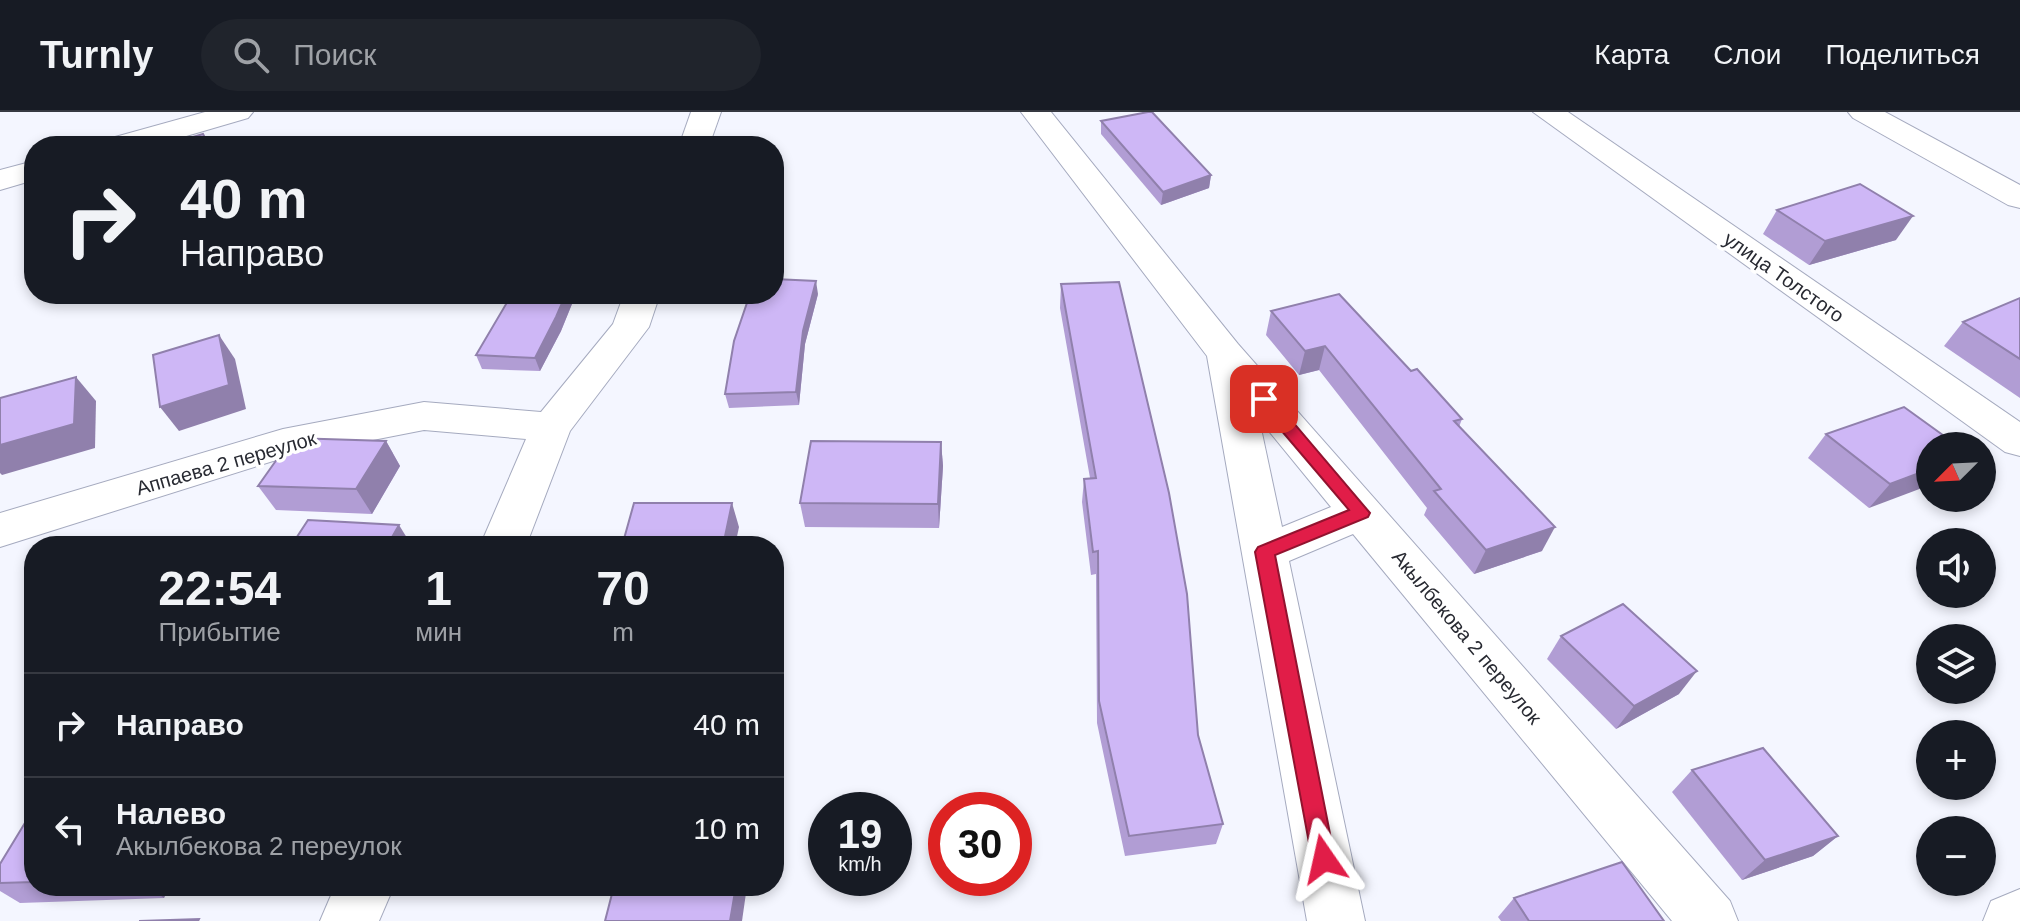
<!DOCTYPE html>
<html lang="ru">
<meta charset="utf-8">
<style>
body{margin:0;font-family:Arial,sans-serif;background:#20242c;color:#f1f3f6;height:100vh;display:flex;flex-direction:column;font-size:30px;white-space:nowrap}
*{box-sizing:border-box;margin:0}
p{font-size:26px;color:#9ea1a6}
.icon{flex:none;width:44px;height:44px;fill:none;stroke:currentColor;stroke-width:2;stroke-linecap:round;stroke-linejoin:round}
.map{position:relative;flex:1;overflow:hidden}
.sheet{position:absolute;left:24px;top:424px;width:760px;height:360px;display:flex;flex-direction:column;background:#171b24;border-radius:32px;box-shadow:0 4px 12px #0003}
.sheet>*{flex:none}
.guide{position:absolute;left:24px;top:24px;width:760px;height:168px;border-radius:32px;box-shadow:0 4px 12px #0003;background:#171b24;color:#f1f3f6;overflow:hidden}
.needle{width:52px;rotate:246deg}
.tools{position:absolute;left:1916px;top:320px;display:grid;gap:16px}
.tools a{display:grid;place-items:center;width:80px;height:80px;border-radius:50%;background:#171b24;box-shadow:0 4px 12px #0003;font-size:40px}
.speed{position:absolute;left:808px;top:680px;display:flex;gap:16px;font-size:40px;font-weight:700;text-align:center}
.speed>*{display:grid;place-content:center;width:104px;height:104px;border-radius:50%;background:#171b24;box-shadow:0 4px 12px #0003;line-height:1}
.speed small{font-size:20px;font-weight:400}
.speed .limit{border:12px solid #d22;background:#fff;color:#111}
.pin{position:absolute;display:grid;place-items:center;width:68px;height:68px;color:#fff;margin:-34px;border-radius:16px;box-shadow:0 4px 12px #0006}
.me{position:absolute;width:88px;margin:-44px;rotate:349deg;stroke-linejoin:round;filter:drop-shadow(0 0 6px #0008)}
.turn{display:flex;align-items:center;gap:28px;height:168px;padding:0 24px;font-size:36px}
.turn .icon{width:104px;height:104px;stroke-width:2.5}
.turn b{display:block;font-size:56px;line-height:68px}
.eta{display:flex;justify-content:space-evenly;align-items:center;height:136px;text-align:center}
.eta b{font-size:48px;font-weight:700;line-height:56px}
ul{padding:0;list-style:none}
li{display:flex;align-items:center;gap:24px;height:104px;padding:0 24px;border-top:2px solid #363941}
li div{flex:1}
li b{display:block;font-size:30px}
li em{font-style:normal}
header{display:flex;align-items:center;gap:48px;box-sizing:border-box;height:112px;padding:0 40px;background:#171b24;border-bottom:2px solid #363941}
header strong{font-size:38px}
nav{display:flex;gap:44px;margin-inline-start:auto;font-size:28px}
.search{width:560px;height:72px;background:#20242c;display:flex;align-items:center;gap:20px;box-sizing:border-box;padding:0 28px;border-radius:44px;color:#9ea1a6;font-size:30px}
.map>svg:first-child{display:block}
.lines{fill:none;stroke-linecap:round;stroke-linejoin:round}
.street-casing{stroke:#a5aabf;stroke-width:2}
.street{fill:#fff;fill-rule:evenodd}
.wall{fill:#b19dd4}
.shaded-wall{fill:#9080ac}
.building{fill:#ceb7f6;stroke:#9080ac;stroke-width:2}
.route{fill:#e11d48;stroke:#92132f;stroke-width:2}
.labels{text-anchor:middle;stroke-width:7;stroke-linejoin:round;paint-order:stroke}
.street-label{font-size:20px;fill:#282a32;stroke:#fff}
</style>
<header>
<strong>Turnly</strong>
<div class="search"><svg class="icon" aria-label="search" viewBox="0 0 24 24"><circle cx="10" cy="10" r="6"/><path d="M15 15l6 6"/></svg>Поиск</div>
<nav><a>Карта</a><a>Слои</a><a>Поделиться</a></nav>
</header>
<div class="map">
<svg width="2020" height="809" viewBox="0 0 2020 809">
<rect width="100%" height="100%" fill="#f4f6ff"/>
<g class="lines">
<defs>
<g id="street">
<path d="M205,0h48l-5,6 -96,28h-48l4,-7z"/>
<path d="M691,0h30l-12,34h-30z"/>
<path d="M1021,0h30l187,232 492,557 8,20h-66l-319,-387 -64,27 76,360h-58l-100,-565zM1259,307l72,88 -49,20z"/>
<path d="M1533,0h35l452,310v34l-15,-4z"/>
<path d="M1848,0h37l135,73v23l-12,-3 -155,-87z"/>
<path d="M34,49v19l-34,10v-20z"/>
<path d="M624,182h36l-11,33 -79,104 -44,115h-46l46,-107 -102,-9 -138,27 -286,90v-34l283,-84 141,-27 117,10 72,-88z"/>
<path d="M335,774h59l-15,35h-59z"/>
<path d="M2020,777v32h-37l8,-20z"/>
</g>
</defs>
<use href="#street" class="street-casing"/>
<use href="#street" class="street"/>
</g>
<g class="wall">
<path d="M1101,9l110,54 -2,13 -48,17 -60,-71z"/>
<path d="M1777,98l119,30 -87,25 -46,-31z"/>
<path d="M1061,172l137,451 25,89 -7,20 -91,12 -28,-133 -1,-149 -5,1 -9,-73 2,-23 6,-1 -30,-170z"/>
<path d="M512,182h64l-15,37 -21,40 -58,-2 -6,-14z"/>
<path d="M818,182l-13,50 -6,61 -70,3 -4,-14z"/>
<path d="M2020,186v100l-76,-52 19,-24z"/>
<path d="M1271,199l140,60 51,48 -3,8 83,124 -68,23 -50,-59 3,-7 -108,-138 -20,5 -33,-40z"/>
<path d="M1826,322l132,12 -89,62 -61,-50z"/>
<path d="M386,329l14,25 -28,48 -96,-4 -18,-24z"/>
<path d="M941,330l2,24 -4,62 -134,-1 -5,-24z"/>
<path d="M1561,524l118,58 -63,35 -69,-70z"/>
<path d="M1692,658l146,66 -25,20 -71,24 -70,-88z"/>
<path d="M34,696v78h135l-5,12 -144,5 -20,-12v-27z"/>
<path d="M1514,786l150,23h-163l-3,-4z"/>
</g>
<g class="shaded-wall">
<path d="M1211,63l-2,13 -48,17 2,-13z"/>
<path d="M1913,104l-17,24 -87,25 16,-24z"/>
<path d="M816,169l2,13 -13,50 -6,61 -3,-13 7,-61z"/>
<path d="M566,182h10l-15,37 -21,40 -5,-13z"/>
<path d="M219,223l16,24 11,50 -67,22 -19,-24z"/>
<path d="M1325,234l-6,24 -20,5 6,-24z"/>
<path d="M76,265l20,24 -1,47 -93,27 -2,-2v-28z"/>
<path d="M386,329l14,25 -28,48 -16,-25z"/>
<path d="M941,330l2,24 -4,62 -1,-24z"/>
<path d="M1930,357v16l-61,23 21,-24z"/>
<path d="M732,391l7,24 -4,19h-12z"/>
<path d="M399,413l13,21h-25z"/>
<path d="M1555,415l-13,24 -68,23 12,-24z"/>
<path d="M1697,559l-18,23 -63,35 18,-23z"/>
<path d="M1838,724l-25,20 -71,24 23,-20z"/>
<path d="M147,774h22l-5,12z"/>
<path d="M736,774h11l-5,35h-12z"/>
</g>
<g class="building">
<path d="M1148,0h4l59,63 -48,17 -62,-71z"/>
<path d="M203,22l6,12h-46z"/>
<path d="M1860,72l53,32 -88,25 -48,-31z"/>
<path d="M774,167l42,2 -13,50 -7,61 -71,2 9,-53 16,-47h24z"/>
<path d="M1119,170l50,211 18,101 11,141 25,89 -94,12 -30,-135 -1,-150 -5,1 -9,-73 12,-1 -35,-194z"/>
<path d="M512,182h54l-10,23 -21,41 -59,-3z"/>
<path d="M1339,182l72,77 6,-2 45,50 -8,2 101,106 -69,23 -52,-59 7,-2 -116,-143 -20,5 -34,-40z"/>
<path d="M2020,186v61l-57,-37z"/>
<path d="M219,223l10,50 -69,22 -7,-52z"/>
<path d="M76,265l-2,47 -74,21v-47z"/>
<path d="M1904,295l54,39h-28v23l-40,15 -64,-50z"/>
<path d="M292,326l94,3 -30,48 -98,-3z"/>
<path d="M811,329l130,1 -3,62 -138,-1z"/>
<path d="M634,391h98l-9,43h-101z"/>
<path d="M308,408l91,5 -12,21h-96z"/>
<path d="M1623,492l74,67 -63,35 -73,-70z"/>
<path d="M1763,636l75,88 -73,24 -73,-90z"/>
<path d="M34,696v74l-34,1v-19z"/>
<path d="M1622,750l42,59h-135l-15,-23z"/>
<path d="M614,774h122l-6,35h-125z"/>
<path d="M199,807l-1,2h-59z"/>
</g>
<path class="route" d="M1264,281l6,2 100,118 -2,4 -93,38 60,304 -3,8 -8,3 -8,-3 -4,-8 -57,-307 3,-5 91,-37 -91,-107 -2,-4z"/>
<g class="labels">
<g class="street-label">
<text transform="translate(1784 165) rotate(35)" y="7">улица Толстого</text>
<text transform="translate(226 351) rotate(-16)" y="7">Аппаева 2 переулок</text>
<text transform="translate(1467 525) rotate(50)" y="7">Акылбекова 2 переулок</text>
</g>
</g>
</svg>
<div class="tools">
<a><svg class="needle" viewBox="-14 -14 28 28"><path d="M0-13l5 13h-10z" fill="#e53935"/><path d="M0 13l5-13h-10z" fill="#9ea1a6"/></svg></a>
<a><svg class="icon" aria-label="sound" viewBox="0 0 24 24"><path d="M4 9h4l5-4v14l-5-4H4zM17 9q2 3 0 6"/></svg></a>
<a><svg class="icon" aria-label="layers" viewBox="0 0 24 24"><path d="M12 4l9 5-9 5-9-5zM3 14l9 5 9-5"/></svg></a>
<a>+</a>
<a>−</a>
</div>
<div class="speed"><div>19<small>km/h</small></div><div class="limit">30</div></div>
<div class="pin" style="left:1264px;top:287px;background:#d93025"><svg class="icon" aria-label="arrive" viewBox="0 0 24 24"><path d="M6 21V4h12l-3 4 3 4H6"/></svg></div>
<svg class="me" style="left:1324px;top:747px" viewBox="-20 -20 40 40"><path d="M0-17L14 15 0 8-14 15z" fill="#e11d48" stroke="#fff" stroke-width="4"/></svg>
<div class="guide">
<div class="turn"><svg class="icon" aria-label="right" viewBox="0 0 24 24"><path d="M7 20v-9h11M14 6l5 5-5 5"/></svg><div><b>40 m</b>Направо</div></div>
</div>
<section class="sheet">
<div class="eta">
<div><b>22:54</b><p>Прибытие</p></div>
<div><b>1</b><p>мин</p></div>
<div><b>70</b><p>m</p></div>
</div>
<ul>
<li><svg class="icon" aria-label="right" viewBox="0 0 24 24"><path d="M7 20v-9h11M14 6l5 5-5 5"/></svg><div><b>Направо</b></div><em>40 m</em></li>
<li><svg class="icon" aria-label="left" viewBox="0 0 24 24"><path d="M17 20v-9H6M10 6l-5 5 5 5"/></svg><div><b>Налево</b><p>Акылбекова 2 переулок</p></div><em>10 m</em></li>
</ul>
</section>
</div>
